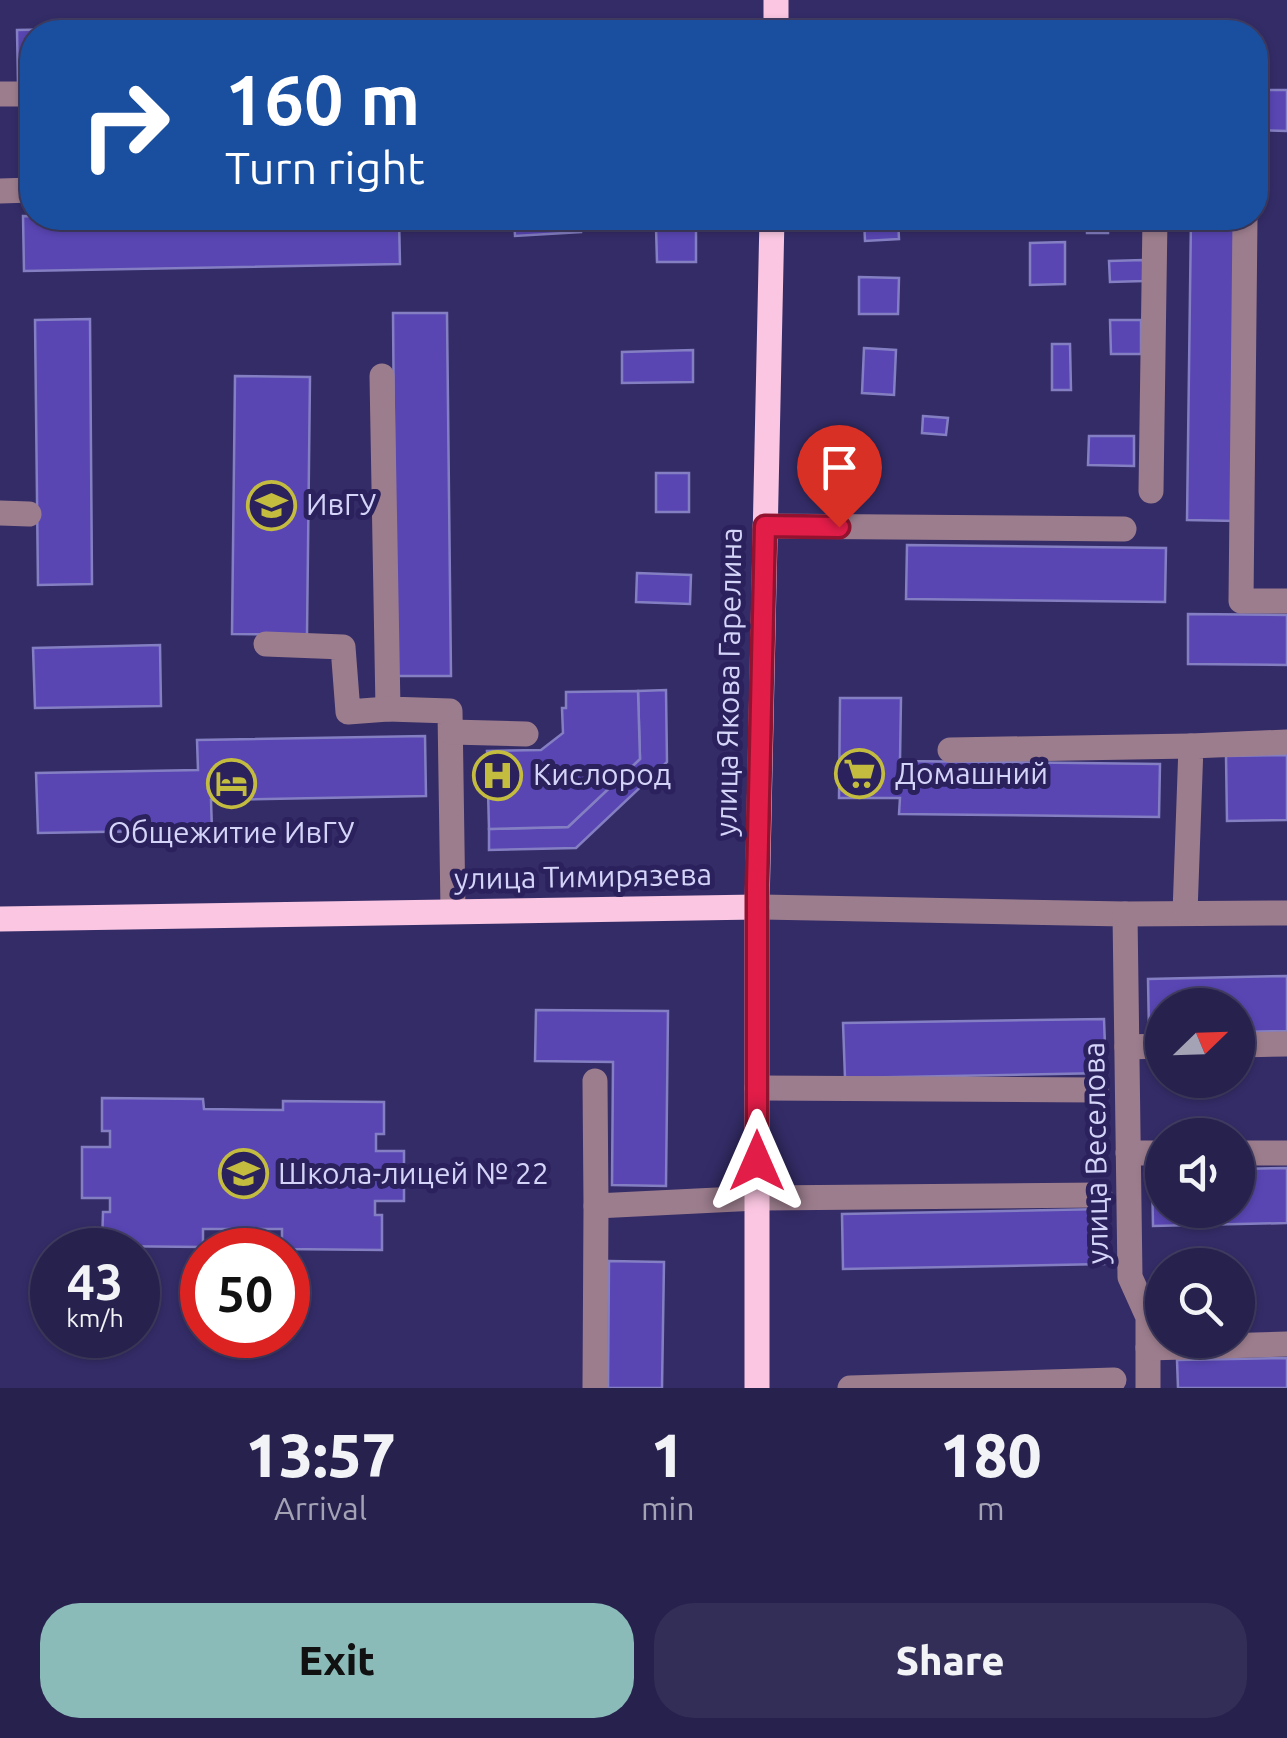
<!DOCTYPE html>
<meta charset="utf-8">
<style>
body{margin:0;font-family:Ubuntu,sans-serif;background:#332e57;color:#f1f3f6;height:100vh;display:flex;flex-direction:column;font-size:38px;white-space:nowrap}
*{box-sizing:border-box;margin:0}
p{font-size:32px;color:#a4a3b6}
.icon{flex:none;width:55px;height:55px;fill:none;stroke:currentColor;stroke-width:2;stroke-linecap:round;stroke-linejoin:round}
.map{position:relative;height:1388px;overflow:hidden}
.drawer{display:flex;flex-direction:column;background:#27214d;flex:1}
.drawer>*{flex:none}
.top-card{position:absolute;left:20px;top:20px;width:1248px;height:210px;border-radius:40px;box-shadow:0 2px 8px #0004,0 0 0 2px #433e65;background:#1a4fa0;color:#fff;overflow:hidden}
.needle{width:65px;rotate:67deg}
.controls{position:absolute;left:1145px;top:988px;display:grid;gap:20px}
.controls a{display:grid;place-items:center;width:110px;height:110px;border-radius:50%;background:#27214d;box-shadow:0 2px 8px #0004,0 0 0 2px #433e65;font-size:50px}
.speed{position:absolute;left:30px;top:1228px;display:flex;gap:20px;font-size:50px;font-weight:700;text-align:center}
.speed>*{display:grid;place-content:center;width:130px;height:130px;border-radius:50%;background:#27214d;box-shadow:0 2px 8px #0004,0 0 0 2px #433e65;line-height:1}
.speed small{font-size:25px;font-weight:400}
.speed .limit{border:15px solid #d22;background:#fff;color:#111}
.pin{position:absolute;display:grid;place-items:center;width:85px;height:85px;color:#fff;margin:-102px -42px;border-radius:50% 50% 50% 0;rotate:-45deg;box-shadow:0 0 10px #0007}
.pin .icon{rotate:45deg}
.me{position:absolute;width:110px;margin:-55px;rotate:0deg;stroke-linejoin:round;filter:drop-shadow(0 0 8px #0008)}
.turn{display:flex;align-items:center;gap:35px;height:210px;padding:0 40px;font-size:45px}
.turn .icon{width:130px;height:130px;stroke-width:2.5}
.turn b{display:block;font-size:70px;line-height:85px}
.eta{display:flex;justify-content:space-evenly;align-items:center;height:170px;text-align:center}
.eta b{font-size:60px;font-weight:800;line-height:70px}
.action{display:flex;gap:20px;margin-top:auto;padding:20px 40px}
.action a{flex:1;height:115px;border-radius:40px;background:#8bbbb9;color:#111;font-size:40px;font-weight:800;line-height:115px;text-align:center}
.action a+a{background:#332e57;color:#f1f3f6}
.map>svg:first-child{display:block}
.building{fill:#5946b3;stroke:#847fc3;stroke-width:2.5}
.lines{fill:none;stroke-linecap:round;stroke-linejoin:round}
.minor{stroke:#9c7d8d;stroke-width:25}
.major{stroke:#fac6e1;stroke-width:25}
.route-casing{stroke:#92132f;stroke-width:25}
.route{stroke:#e11d48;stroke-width:18}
.labels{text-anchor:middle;stroke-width:10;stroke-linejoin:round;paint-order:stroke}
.poi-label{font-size:30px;fill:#d4d4f9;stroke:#2b215c;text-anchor:start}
.street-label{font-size:30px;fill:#d4d4f9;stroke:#2b215c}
</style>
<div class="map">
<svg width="1287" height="1388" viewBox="0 0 1287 1388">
<rect width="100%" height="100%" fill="#342c67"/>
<g class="building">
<path d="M393,23l1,9h-362v53h-14l-1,-55z"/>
<rect x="855" y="23" width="58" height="9"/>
<path d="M1255,90h32v41l-32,-1z"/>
<path d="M23,216l376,2 1,46 -376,7z"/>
<path d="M514,218h66l1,14 -66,4z"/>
<path d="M864,218h34l1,21 -34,2z"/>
<rect x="910" y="218" width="44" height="11"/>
<path d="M1086,218h22v15h-21z"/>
<path d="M1191,218h48l-3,303 -49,-1z"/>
<path d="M696,226v36h-39l-1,-35z"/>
<path d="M1065,242v42l-35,1v-42z"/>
<path d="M1143,260l1,21 -34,1 -1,-21z"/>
<path d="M859,277l40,1 -1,36h-39z"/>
<path d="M393,313h54l4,363h-55z"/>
<path d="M90,319l2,265 -54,1 -3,-265z"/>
<path d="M1110,320h31v34h-30z"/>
<path d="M1052,344h18l1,46h-19z"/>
<path d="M864,348l32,2 -2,45 -32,-2z"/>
<path d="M693,350v32l-71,1v-31z"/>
<path d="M235,376l75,1 -3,258 -75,-1z"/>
<path d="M923,416l25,2 -2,17 -24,-2z"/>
<path d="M1089,436h45v30l-46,-1z"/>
<rect x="656" y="473" width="33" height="39"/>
<path d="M907,545l259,3 -1,54 -259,-3z"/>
<path d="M637,573l54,2 -1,29 -54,-2z"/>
<path d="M1188,614l99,1v50l-99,-1z"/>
<path d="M160,645l1,61 -126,2 -2,-60z"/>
<path d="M666,690l1,72 -91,86 -87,2v-21l79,-2 72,-68 -2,-68z"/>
<path d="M638,691l2,68 -72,68 -79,2 -2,-78 54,-1 22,-17 -1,-25h4v-16z"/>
<path d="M840,698h61l-1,63 260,3 -1,53 -260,-3 1,-16h-61z"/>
<path d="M425,736l1,60 -215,4 1,30 -174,3 -2,-60 162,-3 -1,-30z"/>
<path d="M1287,755v65l-60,1 -1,-65z"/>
<path d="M1287,976v55l-49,1v-27h-76v28h-13l-1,-54z"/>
<path d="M536,1010l132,1 -2,175 -54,-1 1,-123 -78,-1z"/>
<path d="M1104,1019l2,54 -261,5 -2,-55z"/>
<path d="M102,1098l101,1 1,10 79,1v-9l101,1v32h-8v17h28v50h-29v14h7v35l-100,-1v-20h-79v18l-101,-1 1,-34h7v-14h-28v-51h28v-16h-8z"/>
<path d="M1287,1168v55l-134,3 -1,-55h10v39h76v-41z"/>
<path d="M1103,1209l1,55 -261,5 -1,-55z"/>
<path d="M609,1261l55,1 -2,126h-54z"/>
<path d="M1287,1358v30h-109l-1,-28z"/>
</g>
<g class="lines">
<g class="minor">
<path d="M0,94h32"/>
<path d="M0,191l32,-1"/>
<path d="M1245,218l-4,383h46"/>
<path d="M382,376l6,333 62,2 3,200"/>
<path d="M1151,491l4,-273"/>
<path d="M0,513l29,1"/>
<path d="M765,526l359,3"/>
<path d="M266,644l77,3 5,65 40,-3"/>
<path d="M451,732l75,2"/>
<path d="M950,750l241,-4"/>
<path d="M757,907l368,7 162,-1"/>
<path d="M1185,913l6,-167 96,-4"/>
<path d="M1125,914l5,363 18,40v71"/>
<path d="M1238,1045l49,-1"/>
<path d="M1127,1047l35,-1"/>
<path d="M595,1081l1,125 161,-8 343,-3"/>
<path d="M757,1088l339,2"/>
<path d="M1128,1153h34"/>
<path d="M1238,1153h49"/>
<path d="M1148,1348l139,-4"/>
<path d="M595,1388l1,-182"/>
<path d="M850,1388l264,-8"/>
</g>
<g class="major">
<path d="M776,32v-32"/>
<path d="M0,919l757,-12"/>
<path d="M757,1388v-481l15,-689"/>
</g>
</g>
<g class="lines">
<defs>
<path id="route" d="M757,1161v-276l8,-359 74,1"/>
</defs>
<use href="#route" class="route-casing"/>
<use href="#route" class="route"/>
</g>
<defs>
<symbol id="university-ring" viewBox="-11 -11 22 22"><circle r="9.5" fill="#2b215c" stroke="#c4bc3e" stroke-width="1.5"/><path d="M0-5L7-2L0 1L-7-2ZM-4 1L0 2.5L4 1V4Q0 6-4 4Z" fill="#c4bc3e"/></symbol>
<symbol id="supermarket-ring" viewBox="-11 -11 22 22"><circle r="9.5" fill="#2b215c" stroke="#c4bc3e" stroke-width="1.5"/><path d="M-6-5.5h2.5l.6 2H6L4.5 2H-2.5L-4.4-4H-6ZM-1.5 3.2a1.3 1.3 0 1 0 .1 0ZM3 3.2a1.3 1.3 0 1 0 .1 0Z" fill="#c4bc3e"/></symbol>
<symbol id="hospital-ring" viewBox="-11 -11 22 22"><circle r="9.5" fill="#2b215c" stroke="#c4bc3e" stroke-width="1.5"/><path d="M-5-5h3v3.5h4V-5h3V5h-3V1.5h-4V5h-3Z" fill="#c4bc3e"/></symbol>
<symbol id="hotel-ring" viewBox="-11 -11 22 22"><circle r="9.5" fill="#2b215c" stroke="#c4bc3e" stroke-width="1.5"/><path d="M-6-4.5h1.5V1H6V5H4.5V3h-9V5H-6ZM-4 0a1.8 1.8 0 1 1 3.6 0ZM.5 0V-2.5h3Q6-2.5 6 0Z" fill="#c4bc3e"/></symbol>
<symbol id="school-ring" viewBox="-11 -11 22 22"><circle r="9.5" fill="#2b215c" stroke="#c4bc3e" stroke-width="1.5"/><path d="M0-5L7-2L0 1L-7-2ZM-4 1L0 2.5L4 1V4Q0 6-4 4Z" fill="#c4bc3e"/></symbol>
</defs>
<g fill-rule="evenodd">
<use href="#university-ring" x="244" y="478" width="55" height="55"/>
<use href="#supermarket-ring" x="832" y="746" width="55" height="55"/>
<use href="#hospital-ring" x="470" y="748" width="55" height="55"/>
<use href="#hotel-ring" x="204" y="756" width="55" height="55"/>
<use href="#school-ring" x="216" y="1146" width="55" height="55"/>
</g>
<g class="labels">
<g class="poi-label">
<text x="306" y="515">ИвГУ</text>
<text x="895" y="784">Домашний</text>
<text x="533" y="785">Кислород</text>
<text x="231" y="843" text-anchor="middle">Общежитие ИвГУ</text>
<text x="278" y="1184">Школа-лицей № 22</text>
</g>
<g class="street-label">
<text transform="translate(729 682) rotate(-89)" y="10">улица Якова Гарелина</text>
<text transform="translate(583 877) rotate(-1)" y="10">улица Тимирязева</text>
<text transform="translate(1096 1153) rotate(-91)" y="10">улица Веселова</text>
</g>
</g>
</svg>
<div class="controls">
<a><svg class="needle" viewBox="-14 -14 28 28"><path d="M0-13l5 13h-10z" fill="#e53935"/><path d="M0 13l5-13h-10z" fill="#a4a3b6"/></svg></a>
<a><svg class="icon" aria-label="sound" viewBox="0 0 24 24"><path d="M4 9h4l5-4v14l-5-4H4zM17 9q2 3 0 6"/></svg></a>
<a><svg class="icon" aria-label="search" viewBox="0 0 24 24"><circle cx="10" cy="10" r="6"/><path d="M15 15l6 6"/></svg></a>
</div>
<div class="speed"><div>43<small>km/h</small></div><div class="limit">50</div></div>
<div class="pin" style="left:839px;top:527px;background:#d93025"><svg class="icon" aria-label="arrive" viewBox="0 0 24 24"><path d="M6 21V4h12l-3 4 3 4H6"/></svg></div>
<svg class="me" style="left:757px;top:1161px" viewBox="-20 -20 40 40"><path d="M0-17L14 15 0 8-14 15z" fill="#e11d48" stroke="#fff" stroke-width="4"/></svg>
<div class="top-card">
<div class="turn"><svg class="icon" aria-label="right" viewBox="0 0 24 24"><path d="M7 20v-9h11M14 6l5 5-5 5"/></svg><div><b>160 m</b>Turn right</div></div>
</div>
</div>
<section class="drawer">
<div class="eta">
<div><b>13:57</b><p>Arrival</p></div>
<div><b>1</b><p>min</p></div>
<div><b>180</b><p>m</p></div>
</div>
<div class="action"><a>Exit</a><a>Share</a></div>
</section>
